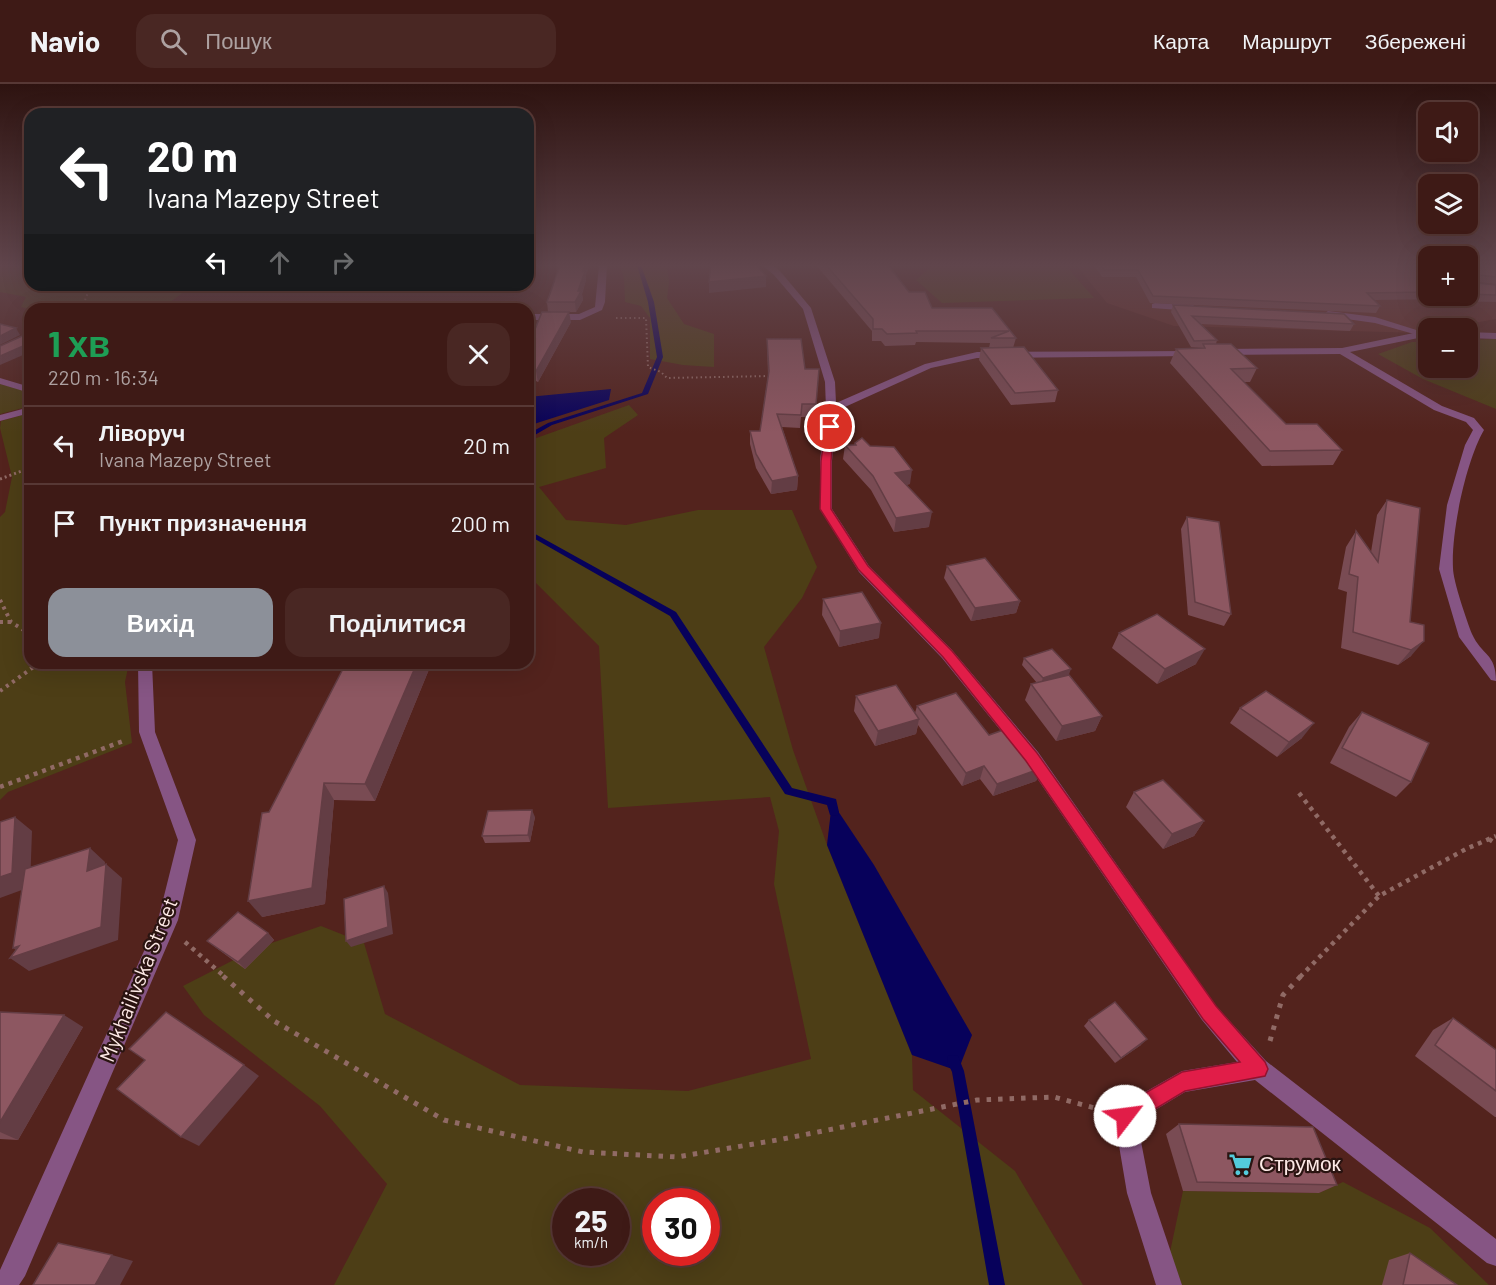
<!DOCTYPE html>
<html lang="uk">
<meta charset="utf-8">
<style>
body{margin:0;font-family:Barlow,sans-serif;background:#492723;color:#f1f3f6;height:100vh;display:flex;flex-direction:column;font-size:22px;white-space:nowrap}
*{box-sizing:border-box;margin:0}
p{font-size:20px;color:#ada1a1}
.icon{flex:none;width:33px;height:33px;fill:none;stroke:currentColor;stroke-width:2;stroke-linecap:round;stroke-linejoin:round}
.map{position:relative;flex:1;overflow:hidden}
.panel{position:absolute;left:24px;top:219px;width:510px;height:366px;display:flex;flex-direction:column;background:#3e1a16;border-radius:18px;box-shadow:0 6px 24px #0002,0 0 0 2px #573835}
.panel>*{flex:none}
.banner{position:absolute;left:24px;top:24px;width:510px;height:183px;border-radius:18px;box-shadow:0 6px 24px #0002,0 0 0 2px #573835;background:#202124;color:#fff;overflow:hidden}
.buttons{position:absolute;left:1418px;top:18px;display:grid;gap:12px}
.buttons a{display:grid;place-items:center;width:60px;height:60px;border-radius:12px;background:#3e1a16;box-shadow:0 6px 24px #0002,0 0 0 2px #573835;font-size:30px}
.speed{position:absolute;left:552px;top:1104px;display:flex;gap:12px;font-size:30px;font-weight:700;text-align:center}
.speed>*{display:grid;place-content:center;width:78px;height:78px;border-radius:50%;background:#3e1a16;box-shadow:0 6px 24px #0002,0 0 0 2px #573835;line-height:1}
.speed small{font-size:15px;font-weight:400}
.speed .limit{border:9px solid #d22;background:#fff;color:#111}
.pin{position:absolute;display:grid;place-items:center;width:51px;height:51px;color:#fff;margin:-26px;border:3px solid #fff;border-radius:50%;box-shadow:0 2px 6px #0007}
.me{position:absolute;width:66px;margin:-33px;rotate:60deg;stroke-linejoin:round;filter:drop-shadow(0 0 4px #0008)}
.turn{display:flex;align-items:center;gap:21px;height:126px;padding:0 24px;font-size:27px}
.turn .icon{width:78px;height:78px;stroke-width:2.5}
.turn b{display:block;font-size:42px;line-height:51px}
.lanes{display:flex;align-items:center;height:57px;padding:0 24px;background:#0003;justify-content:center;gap:30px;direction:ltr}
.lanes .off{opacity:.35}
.round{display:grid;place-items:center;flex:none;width:63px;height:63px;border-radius:18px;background:#492723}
.head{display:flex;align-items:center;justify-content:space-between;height:102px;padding:0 24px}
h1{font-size:36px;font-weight:700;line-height:45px;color:#1e9e55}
.action{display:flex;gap:12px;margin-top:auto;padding:12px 24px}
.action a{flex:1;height:69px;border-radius:18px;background:#8c9099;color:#fff;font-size:24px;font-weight:700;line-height:69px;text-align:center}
.action a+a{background:#492723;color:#f1f3f6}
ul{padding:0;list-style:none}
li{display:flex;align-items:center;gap:18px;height:78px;padding:0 24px;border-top:2px solid #573835}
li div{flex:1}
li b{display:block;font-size:22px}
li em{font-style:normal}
header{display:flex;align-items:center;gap:36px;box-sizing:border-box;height:84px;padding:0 30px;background:#3e1a16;border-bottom:2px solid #573835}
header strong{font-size:28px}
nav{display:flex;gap:33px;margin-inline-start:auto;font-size:21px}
.search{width:420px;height:54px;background:#492723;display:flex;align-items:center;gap:15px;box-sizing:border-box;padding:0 21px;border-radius:18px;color:#ada1a1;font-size:22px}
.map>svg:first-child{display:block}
.built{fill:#632d27}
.green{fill:#4d3e16;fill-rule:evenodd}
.water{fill:#07015b}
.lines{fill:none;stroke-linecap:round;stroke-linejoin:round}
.stream{fill:#07015b;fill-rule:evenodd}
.path-far4{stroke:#906a65;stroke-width:2;stroke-dasharray:1.5 3;stroke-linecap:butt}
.path-far3{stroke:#906a65;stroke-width:3;stroke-dasharray:2 3;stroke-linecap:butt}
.path-far2{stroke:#906a65;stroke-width:4;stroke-dasharray:3 4.5;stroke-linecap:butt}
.path-far1{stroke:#906a65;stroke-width:4.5;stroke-dasharray:4 5;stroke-linecap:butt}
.path{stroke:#906a65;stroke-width:5;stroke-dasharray:4.5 7;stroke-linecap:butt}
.service{fill:#865584;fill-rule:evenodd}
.minor{fill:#865584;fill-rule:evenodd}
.wall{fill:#794b53}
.shaded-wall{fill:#633d44}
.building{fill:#8d5761;stroke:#633d44;stroke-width:1.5}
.route{fill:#e11d48;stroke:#92132f;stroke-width:1.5}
.labels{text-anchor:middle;stroke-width:4.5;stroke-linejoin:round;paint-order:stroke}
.near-street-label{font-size:21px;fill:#fde9e6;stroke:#2a1411}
.near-poi-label{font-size:21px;fill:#fde9e6;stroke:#2a1411;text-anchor:start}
</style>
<header>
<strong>Navio</strong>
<div class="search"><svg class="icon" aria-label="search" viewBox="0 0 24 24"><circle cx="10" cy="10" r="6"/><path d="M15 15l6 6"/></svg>Пошук</div>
<nav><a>Карта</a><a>Маршрут</a><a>Збережені</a></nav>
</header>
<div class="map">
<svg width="1496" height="1201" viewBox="0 0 1496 1201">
<rect width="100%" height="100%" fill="#53231d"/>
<path class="built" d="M1076,181h352v31h39v-31h29v54l-50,9h-18v4l-7,1 -247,-7 -67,-23z"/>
<g class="green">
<path d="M0,181h30v20h163l-32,24h-130l-10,-2 5,-10 -26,-5z"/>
<path d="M619,181h48l2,17 -2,16 17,26 30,10v33l-31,-2 -33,-6v-41l-9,-12 -16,-4 -1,-24z"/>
<path d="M933,181h132l29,33 -152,5 -26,-23z"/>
<path d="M1496,255v70l-73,-30 -45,-25 34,-12h16v26h39v-28z"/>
<path d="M0,300l22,5 8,4v13l-30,8z"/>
<path d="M629,321l9,10 -34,23 2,30 -67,19 27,33 60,5 72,-15h94l25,57 -15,31 -38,49 29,103 34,95 85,210 1,35 102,81 68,114h-749l53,-101 -67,-78 -116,-91 -21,-29 74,-38 64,-22 43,17 21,71 135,71 168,6 123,-32 -37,-175 5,-53 -9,-34 -162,11 -9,-162 -64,-64 -7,-4v-137zM566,1118h50v50h-50zM656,1118h50v50h-50z"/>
<path d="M30,329v55l-7,5 7,3v187h99l-4,19 7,61 -124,49 -8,8v-283l5,-5 7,-35 -12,-49 1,-7z"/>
<path d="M1343,1098l87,46 59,57h-307l-12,-33 13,-61 136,2z"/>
</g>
<g class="water">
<path d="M611,305l-2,11 -72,23 -9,5v-31z"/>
<path d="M832,718l42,63 98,170 -14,36 -46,-16 -85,-210z"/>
</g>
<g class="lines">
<g class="stream">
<path d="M637,181h4l13,37 9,55 -15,37 -96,31 -24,14v-5l20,-11 94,-30 15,-36 -9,-55z"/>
<path d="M528,446l148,82 116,176 44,11 3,13 -1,3 -4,1 -4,-1 -3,-10 -42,-11 -115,-178 -142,-81z"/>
<path d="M953,971l5,1 6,15 41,214h-16l-37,-213 -5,-11 1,-5z"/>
</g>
<g class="path-far4">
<path d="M75,225l10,-9 6,-15"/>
<path d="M616,234h30l2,49 13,5 6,6 104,-2"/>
</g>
<path class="path-far3" d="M0,395l30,-11"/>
<g class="path-far2">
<path d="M0,516l11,22 19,12"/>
<path d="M0,538h11"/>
<path d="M0,607l39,-28"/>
</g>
<g class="path-far1">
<path d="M0,703l126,-47"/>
<path d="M1299,709l80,103"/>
<path d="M1489,755l7,5"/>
<path d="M185,858l40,35"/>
<path d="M1300,893l79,-81 87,-47 30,-13"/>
</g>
<g class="path">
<path d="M223,892l51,45 170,99 139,32 94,5 106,-18 194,-39 77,-3 48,13"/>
<path d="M1270,957l13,-46 18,-19"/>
</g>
<g class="service">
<path d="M599,181h8l-2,37 -3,8 -22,10h-52v-6h51l16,-7z"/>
<path d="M1155,219l38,2 4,3 -4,3 -41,-3v-4z"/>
<path d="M1328,227l47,6 51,16 -5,3 -46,-13 -50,-7 -1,-2z"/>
<path d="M30,323v6l-30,8v-6z"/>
</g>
<g class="minor">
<path d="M762,181h10l8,6 31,37 24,74 1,21 89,-39 52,-12 219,-1v4l-3,1 -216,2 -46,10 -95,43 -4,50v48l37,57 83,84 86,102 178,254 50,55 230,178v27l-9,-3 -232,-183 -70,12 -48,29 14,72 31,92h-26l-29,-92 -13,-77 3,-8 65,-37 55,-9 -35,-42 -176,-258 -84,-104 -83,-86 -39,-63v-48l6,-52 -1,-27 -22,-73 -29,-34z"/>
<path d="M1428,246v6l-78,16 92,54 32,12 10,12c-18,31 -33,102 -31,138 0,13 14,53 19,66 10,22 24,19 24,47l-5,-1 -32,-43 -20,-68 8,-64 18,-60 8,-15 -7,-8 -32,-12 -94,-56 -120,1 -5,-3 5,-3 122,-1z"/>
<path d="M1467,248l29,1v6l-29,-1z"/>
<path d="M0,294l30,9v6l-30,-9z"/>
<path d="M138,579h14l3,69 41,108 -18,80 -153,356 -6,9h-19v-15l158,-350 20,-80 -39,-108z"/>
</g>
</g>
<g class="wall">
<path d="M560,181h28l-2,10v5l-4,14 1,6 -7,12h-28l-1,-10z"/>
<path d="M816,181h72l21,27 23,16h60l24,30 -3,10 45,42 -3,12 -44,3 -32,-45 2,-12h8l1,-5 -74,-1 -1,3 -30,1 -4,-5h-9v-10z"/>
<path d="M1094,181h334v31h39v-31h29v19l-27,-3v1l27,3v17l-46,-1 -3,-2 -74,1 7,6 -4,7 -226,-10 -14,-26h-34z"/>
<path d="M1173,221l181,19 -4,7 -150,-7 17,16 -1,4 41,24 -7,14h-6l42,42 56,26 -9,15 -71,1 -92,-103 6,-14 26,-2h-11l-20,-35z"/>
<path d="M571,238l-33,60 -10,-5v-30z"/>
<path d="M767,255l38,30h14l-4,48h-14l-1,11 -18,-1 16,49 -1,14 -26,4 -15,-26 -6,-24v-13h10l8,-55z"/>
<path d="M855,359l15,3 40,38 -4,1 23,42 -35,5 -23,-42 -28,-31 2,-14h9z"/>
<path d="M1387,416l23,122 14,3 -13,31 -13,9 -57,-17 6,-56 -9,-3 8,-42 10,-16 15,21 6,-37z"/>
<path d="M1187,433l44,97 -7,12 -36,-11 -7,-86z"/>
<path d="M947,482l73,35 -4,12 -45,8 -27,-43z"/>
<path d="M823,515l56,39 -40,9 -17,-32z"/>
<path d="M1119,549l77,31 -39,20 -45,-36z"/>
<path d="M1024,574l44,17 34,41 -7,15 -39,10 -31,-41 6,-16 6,-1 -15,-18z"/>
<path d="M430,583l-55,134 -41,-1 -9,104 -63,13 7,-105z"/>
<path d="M856,612l59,17 2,-7 72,29 53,33 -6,13 -43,15 -13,-17 -18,7 -44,-61 -2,9 -41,12 -21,-35z"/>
<path d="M1240,624l62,30 -25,19 -47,-34z"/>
<path d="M1362,628l49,70 -15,15 -66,-34 19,-36z"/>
<path d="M1134,708l70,29 -10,15 -31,13 -37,-42z"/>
<path d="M535,733l-5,25 -45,1 -3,-7z"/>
<path d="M268,849l6,7 -29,29 -30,-22 -8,-6z"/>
<path d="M0,928l83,15 -65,113 -18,-1z"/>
<path d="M1453,934l43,32v67h-1l-80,-61 18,-26z"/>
<path d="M1089,936l52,25 -26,18 -31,-37z"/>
<path d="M1179,1040l158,61 -18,8 -136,-2 -17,-57z"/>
<path d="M1410,1169l47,32h-75l7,-25z"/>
</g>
<g class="shaded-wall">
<path d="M585,181h3l1,2 -3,8v5l-4,14 1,6 -7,12 -1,-10z"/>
<path d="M766,192v11l-57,6v-11z"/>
<path d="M569,228l2,10 -33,60 -2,-11z"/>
<path d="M16,244l4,7 -20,10v-9z"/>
<path d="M30,259v9l-30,13v-9z"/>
<path d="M912,386l-2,14 -17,3 2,-14z"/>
<path d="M798,392l-1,14 -26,4 1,-13z"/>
<path d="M932,428l-3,15 -35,5 2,-14z"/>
<path d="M1020,517l-4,12 -45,8 4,-13z"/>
<path d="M881,539l-2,15 -40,9 1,-16z"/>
<path d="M1424,557l-13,15 -13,9 13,-15z"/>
<path d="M1205,565l-9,15 -39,20 8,-15z"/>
<path d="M417,579h11l2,4 -55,134 -10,-17z"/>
<path d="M1071,585l-3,8 -28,9 3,-8z"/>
<path d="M1102,632l-7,15 -39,10 6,-15z"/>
<path d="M919,635l-3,15 -41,12 3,-15z"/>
<path d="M1314,639l-12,15 -25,19 12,-15z"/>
<path d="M984,682l-4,13 -18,7 4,-13z"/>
<path d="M1042,684l-6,13 -43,15 4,-12z"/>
<path d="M324,699l10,17 -9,104 -63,13 -14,-16z"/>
<path d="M532,726l3,7 -5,25 -2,-7z"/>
<path d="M15,733l17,14 -2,56 -30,11v-21z"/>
<path d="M1204,737l-10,15 -31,13 9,-15z"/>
<path d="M90,764l15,14 -2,23 -16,-14z"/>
<path d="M106,780l16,14 -4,62 -89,31 -19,-13 12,-4 -9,-6 6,-2z"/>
<path d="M384,802l4,7 5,41 -42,13 -5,-6z"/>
<path d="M268,849l6,7 -29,29 -7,-7z"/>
<path d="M64,931l19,12 -65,113 -18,-8v-10z"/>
<path d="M1147,955l-6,6 -26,18 6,-5z"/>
<path d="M244,981l15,11 -60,70 -18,-9z"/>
<path d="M112,1171l21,6 -13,24h-25z"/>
</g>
<g class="building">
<path d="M560,181h25l-2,6h2l-7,20h3l-6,11h-28z"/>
<path d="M711,181h45l10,11 -57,6z"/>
<path d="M826,181h62l21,27h16l7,16h60l24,30h-25l18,-7h-93l1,2 -30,1 -5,-5h-9v-10z"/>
<path d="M1101,181h327v27l-61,1 13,13 -227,-10 -15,-26h-34z"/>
<path d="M1467,181h29v12l-25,-3 -2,2v6l27,3v10l-29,-1z"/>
<path d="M1173,221l171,9 10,10 -162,-8 25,24 -23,1z"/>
<path d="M542,228h27l-33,59 -8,-4v-20z"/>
<path d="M0,240l16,4 -16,8z"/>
<path d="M28,247l2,1v11l-30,13v-10l27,-12z"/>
<path d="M767,255h34l4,30h14l-3,35h-14l-1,11 -24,-1 21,62 -26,5 -16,-27 -6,-23h10l9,-60z"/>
<path d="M1203,260h28l26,24 -26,1 55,55h31l25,26 -72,1 -94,-102 29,-1z"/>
<path d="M1024,263l34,43 -43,3 -34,-45z"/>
<path d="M862,354l8,8 24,1 18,23 -17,3 37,39 -36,6 -23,-42 -28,-31h11l-1,-2z"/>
<path d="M1387,416l33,8 -10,114 14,3v16l-13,9 -58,-18 5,-55 -9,-3 7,-43 22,31z"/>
<path d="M1187,433l32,5 12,92 -36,-12z"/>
<path d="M985,474l35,43 -45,7 -28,-42z"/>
<path d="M862,508l19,31 -41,8 -17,-32z"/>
<path d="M1157,530l48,35 -40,20 -46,-36z"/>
<path d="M1052,565l19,20 -28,9 -19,-20z"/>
<path d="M346,579h71l-52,121 -41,-1 -12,105 -64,13 14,-88 7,-1z"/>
<path d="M1069,591l33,41 -40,10 -31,-42z"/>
<path d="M896,601l23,34 -41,12 -22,-35z"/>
<path d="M1266,607l48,32 -25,19 -49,-34z"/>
<path d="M956,609l33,42 20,-7 33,40 -45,16 -13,-18 -18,7 -49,-67z"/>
<path d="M1362,628l67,31 -18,39 -69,-34z"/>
<path d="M1163,696l41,41 -32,13 -38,-42z"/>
<path d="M532,726l-4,25 -46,1 6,-25z"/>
<path d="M15,733l-3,56 -12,4v-55z"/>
<path d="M90,764l-3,23 19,-7 -5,63 -91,31 9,-12 -6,2 12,-79z"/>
<path d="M384,802l4,41 -42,14 -2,-42z"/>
<path d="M238,828l30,21 -30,29 -31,-21z"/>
<path d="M1115,918l32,37 -26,19 -32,-38z"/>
<path d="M0,928l64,3 -64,107z"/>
<path d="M166,928l78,53 -63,72 -64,-48 28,-29 -16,-11z"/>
<path d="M1453,934l43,32v41l-61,-46z"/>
<path d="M1179,1040l134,3 24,58 -140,-3z"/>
<path d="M58,1159l54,12 -17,30h-62z"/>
<path d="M1410,1169l47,32h-54z"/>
</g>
<linearGradient id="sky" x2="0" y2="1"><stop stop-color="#2e1310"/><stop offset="0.52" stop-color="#60454c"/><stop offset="1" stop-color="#60454c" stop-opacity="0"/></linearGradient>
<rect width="1496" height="349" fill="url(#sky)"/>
<path class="route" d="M826,341l8,2 -3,34v48l37,57 84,85 85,102 179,253 49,56 3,7 -3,7 -80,15 -53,32 -7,3 -8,-3 -3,-7 3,-7 65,-37 58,-10 -37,-43 -177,-258 -83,-104 -85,-88 -38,-60 1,-48z"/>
<defs>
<symbol id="supermarket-bare" viewBox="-9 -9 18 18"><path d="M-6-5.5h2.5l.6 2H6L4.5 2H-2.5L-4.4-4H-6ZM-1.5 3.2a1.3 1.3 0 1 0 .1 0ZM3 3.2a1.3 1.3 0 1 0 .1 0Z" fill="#53cbdc" stroke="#2a1411" stroke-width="2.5" paint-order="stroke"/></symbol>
</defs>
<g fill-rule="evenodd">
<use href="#supermarket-bare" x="1224" y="1064" width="33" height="33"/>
</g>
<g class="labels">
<g class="near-street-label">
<text transform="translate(139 896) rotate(-68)" y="7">Mykhailivska Street</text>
</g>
<g class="near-poi-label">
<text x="1259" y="1087">Струмок</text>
</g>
</g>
</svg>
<div class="buttons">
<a><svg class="icon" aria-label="sound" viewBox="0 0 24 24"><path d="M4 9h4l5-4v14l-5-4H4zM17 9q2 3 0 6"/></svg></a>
<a><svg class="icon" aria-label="layers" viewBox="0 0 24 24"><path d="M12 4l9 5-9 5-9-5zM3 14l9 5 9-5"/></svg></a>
<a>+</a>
<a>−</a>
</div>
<div class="speed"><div>25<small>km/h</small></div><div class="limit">30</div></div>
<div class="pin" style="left:830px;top:343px;background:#d93025"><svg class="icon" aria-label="arrive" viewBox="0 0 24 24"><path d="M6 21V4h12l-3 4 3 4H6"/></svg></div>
<svg class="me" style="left:1125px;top:1032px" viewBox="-20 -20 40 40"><circle r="19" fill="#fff"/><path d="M0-13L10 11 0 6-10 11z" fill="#e11d48"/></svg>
<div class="banner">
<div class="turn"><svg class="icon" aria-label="left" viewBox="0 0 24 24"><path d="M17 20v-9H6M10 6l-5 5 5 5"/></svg><div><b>20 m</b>Ivana Mazepy Street</div></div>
<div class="lanes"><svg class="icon" aria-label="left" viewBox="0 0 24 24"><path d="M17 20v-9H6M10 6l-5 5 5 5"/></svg><svg class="icon off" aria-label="ahead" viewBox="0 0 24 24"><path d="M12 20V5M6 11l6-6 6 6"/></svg><svg class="icon off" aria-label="right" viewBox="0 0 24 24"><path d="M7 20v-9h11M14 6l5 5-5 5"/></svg></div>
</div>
<section class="panel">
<div class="head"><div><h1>1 хв</h1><p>220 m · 16:34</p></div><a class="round"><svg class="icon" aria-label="close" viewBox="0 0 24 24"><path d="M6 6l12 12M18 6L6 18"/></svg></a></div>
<ul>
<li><svg class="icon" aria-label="left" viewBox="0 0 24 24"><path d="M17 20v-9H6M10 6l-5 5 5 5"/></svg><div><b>Ліворуч</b><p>Ivana Mazepy Street</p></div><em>20 m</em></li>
<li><svg class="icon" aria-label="arrive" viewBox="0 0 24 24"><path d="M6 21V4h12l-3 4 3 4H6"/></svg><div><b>Пункт призначення</b></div><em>200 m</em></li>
</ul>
<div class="action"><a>Вихід</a><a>Поділитися</a></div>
</section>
</div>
